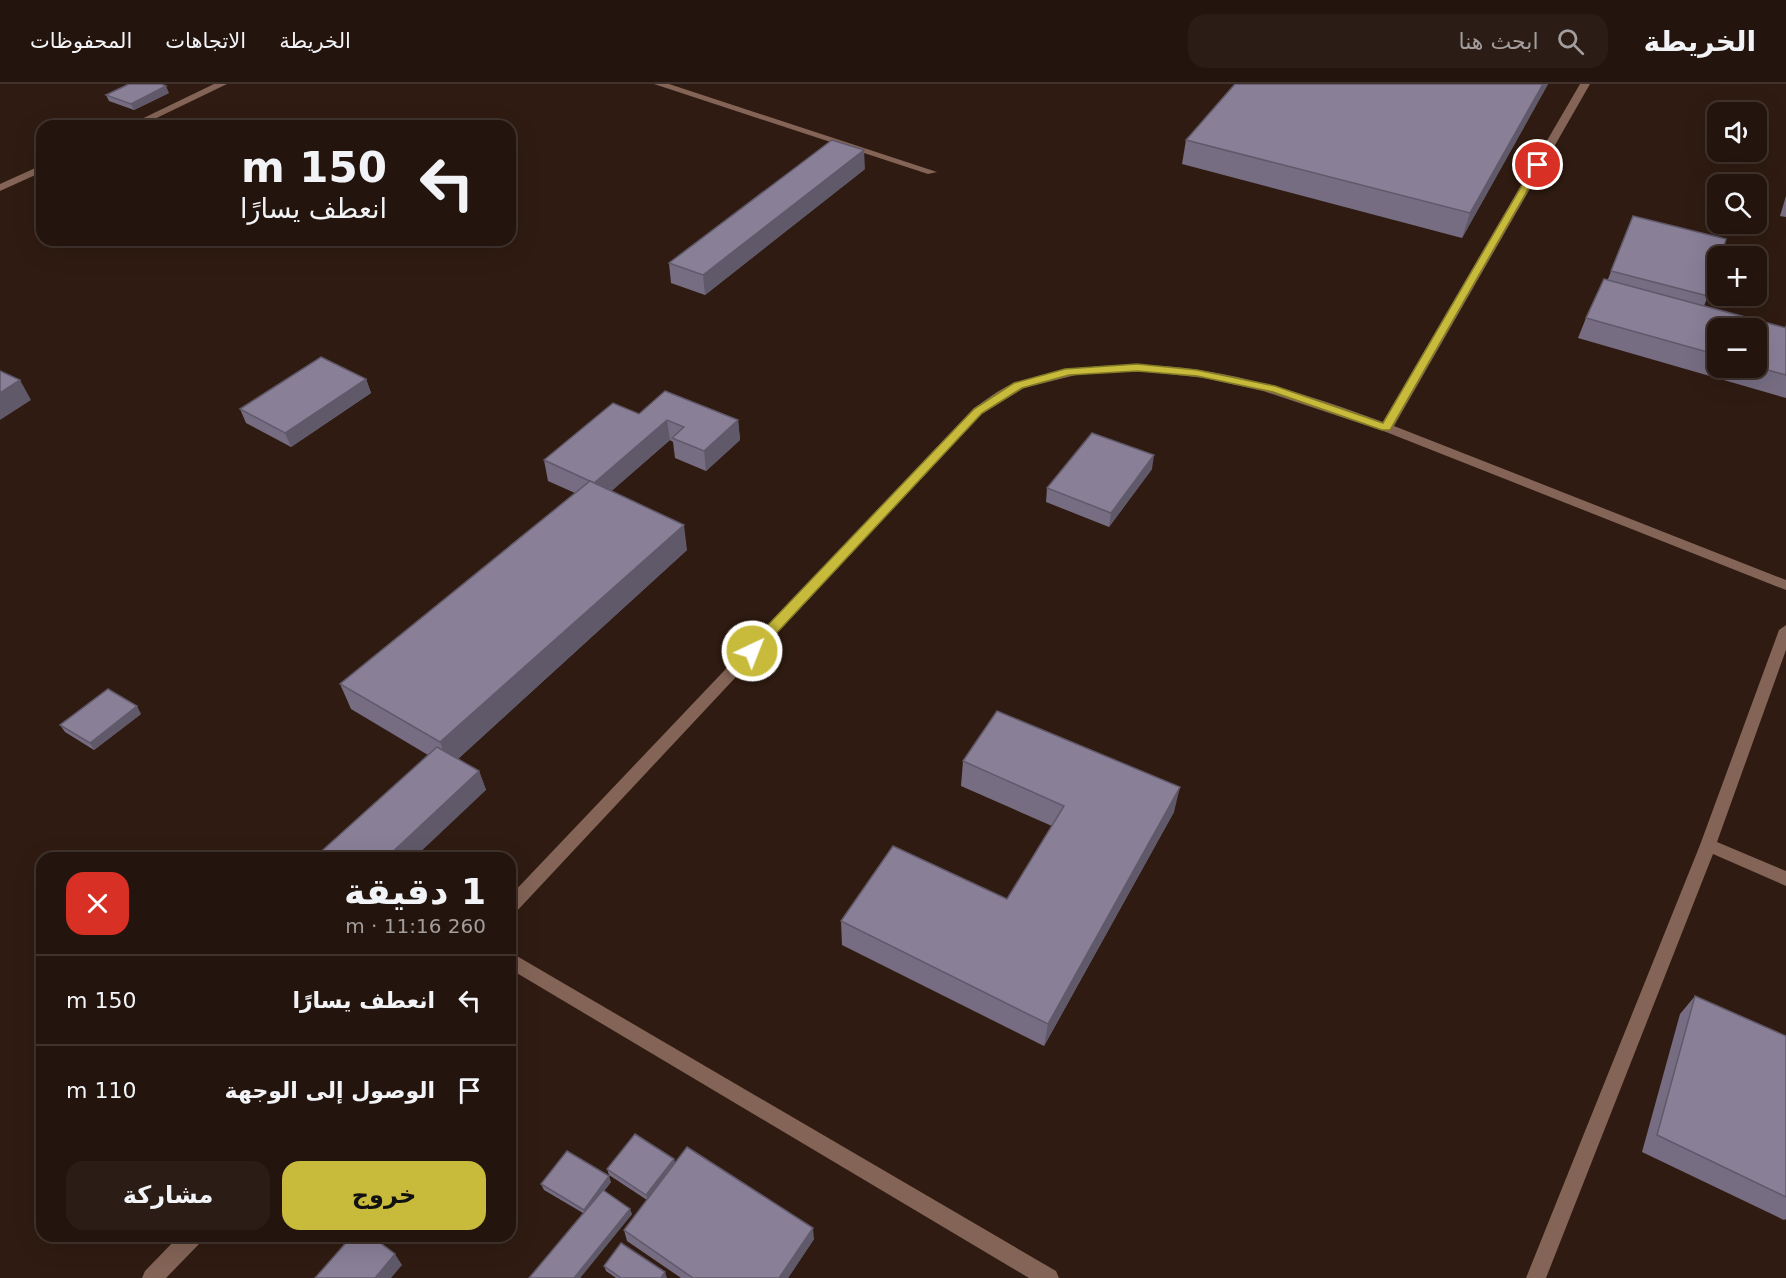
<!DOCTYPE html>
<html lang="ar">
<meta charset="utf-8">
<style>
body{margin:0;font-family:"DejaVu Sans",Cairo,sans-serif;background:#2b1d16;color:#f1f3f6;direction:rtl;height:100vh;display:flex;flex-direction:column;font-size:22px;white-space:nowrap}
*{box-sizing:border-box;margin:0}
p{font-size:20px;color:#a39e9d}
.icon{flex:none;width:33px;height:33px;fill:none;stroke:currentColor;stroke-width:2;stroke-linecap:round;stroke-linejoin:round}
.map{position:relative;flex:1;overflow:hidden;direction:ltr}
.sheet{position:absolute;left:36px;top:768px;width:480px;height:390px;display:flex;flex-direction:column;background:#23140d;border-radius:18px;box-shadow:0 6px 24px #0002,0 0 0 2px #40332e;direction:rtl}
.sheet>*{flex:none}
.hud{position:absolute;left:36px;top:36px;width:480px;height:126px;border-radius:18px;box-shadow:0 6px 24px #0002,0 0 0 2px #40332e;direction:rtl;background:#23140d;color:#f1f3f6;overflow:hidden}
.tools{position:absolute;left:1707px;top:18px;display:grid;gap:12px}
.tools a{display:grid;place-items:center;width:60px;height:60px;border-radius:12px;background:#23140d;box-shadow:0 6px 24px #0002,0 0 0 2px #40332e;font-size:30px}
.pin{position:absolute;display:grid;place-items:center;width:51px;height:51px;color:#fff;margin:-26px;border:3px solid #fff;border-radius:50%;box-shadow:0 2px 6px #0007}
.me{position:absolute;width:66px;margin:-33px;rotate:43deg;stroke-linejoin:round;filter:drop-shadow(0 0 4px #0008)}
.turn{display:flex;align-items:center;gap:21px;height:126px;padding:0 30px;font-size:27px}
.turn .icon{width:78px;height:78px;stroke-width:2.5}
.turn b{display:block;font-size:42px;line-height:51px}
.round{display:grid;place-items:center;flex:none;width:63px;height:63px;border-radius:18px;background:#2b1d16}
.head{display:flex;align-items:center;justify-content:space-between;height:102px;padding:0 30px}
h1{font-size:36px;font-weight:700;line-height:45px}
.cta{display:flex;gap:12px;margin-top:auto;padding:12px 30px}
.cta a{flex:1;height:69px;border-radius:18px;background:#c8bb3b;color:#111;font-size:24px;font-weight:700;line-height:69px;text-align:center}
.cta a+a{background:#2b1d16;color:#f1f3f6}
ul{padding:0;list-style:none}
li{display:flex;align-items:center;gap:18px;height:90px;padding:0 30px;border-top:2px solid #40332e}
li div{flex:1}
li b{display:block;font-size:22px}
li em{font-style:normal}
header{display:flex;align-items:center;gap:36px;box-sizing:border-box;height:84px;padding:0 30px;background:#23140d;border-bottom:2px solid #40332e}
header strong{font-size:28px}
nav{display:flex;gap:33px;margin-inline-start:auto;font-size:21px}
.search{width:420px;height:54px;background:#2b1d16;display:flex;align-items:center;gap:15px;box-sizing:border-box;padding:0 21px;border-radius:18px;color:#a39e9d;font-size:22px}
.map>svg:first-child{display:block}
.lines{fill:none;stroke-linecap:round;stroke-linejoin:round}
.minor{fill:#836456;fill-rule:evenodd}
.wall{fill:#766d82;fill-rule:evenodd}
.shaded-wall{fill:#60596a}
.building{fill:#897f97;stroke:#60596a;stroke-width:1.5}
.route{fill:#c8bb3b;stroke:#827a26;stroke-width:1.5}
</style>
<header>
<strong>الخريطة</strong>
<div class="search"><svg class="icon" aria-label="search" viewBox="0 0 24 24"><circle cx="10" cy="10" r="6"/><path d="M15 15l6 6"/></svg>ابحث هنا</div>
<nav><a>الخريطة</a><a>الاتجاهات</a><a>المحفوظات</a></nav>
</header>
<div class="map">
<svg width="1786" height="1194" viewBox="0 0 1786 1194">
<rect width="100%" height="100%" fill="#2f1b11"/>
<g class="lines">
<g class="minor">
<path d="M214,0h13l-87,42h-13z"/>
<path d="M654,0h15l268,88 -9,2z"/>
<path d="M1580,0h10l-196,342 392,154v10l-400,-158 -123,-41 -59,-13 -63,-7 -61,3 -56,14 -42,26 -466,498 -6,2v-18l464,-488c12,-8 24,-18 38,-24 13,-5 27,-7 40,-10 112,-27 227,10 331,48z"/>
<path d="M42,81v7l-42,19v-7z"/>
<path d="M1786,541v25l-69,192 69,29v15l-73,-32 -167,424h-20l174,-433 79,-215z"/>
<path d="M510,868l546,319 3,7h-30l-519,-309z"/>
<path d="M179,1152h24l-3,7 -34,35h-24l3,-7z"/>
</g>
</g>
<g class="wall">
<path d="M1548,0l-86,154 -280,-74 4,-24z"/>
<path d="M169,9l-35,17 -25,-9 -3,-6z"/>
<path d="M865,85l-160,126 -34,-12 -2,-20z"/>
<path d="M1786,112v21l-6,-1z"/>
<path d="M1633,132l75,80 -4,10 81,22 1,-4v74l-208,-60 8,-20 22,-39zM1718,244h38v40h-38z"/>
<path d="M366,295l5,14 -80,54 -45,-24 -6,-14z"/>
<path d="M639,330l99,6 2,20 -34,31 -31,-13 -2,-16 -3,-2 -59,51 76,59 -229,209 21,12 7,19 -58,-35 -77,-46 -11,-25 235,-191 -27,-12 -4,-21z"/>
<path d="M1152,385l-43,58 -63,-25 1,-14z"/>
<path d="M141,630l-47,36 -29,-18 -5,-7z"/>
<path d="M963,677l211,51 -130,234 -202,-101 -1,-24 166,-22 45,-73 -91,-40z"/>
<path d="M1695,912l91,40v183l-2,1 -142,-68 38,-138z"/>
<path d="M675,1079l139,76 -26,39h-107l-54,-37 -3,-11 23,-30 -38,-25 -2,-6z"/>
<path d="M611,1098l-7,9 28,23 -52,64h-51l54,-65 -39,-23 -3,-6z"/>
<path d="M604,1182l63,12h-51l-10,-7z"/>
</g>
<g class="shaded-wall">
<path d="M1543,0h5l-86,154 8,-25z"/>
<path d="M166,2l3,7 -35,17 -3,-6z"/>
<path d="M864,66l1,19 -160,126 -2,-20z"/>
<path d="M366,295l5,14 -80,54 -6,-14z"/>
<path d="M20,296l11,20 -31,20v-27z"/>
<path d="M667,336l3,20 -72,63 -4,-20z"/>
<path d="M738,336l2,20 -34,31 -2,-20z"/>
<path d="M1154,371l-2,14 -43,58 2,-14z"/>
<path d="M684,441l3,25 -238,217 -9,-25z"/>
<path d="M137,622l4,8 -47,36 -4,-7z"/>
<path d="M479,687l7,19 -72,68h-28z"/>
<path d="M1180,703l-6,25 -130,234 4,-22z"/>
<path d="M674,1075l2,6 -28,36 -2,-6z"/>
<path d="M609,1092l2,6 -25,33 -2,-5z"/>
<path d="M630,1125l2,5 -52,64h-6z"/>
<path d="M813,1144l1,11 -26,39h-9z"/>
<path d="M395,1170l7,11 -11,13h-16z"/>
<path d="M665,1188l2,6h-6z"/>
</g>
<g class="building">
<path d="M129,0h32l5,2 -35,18 -25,-9z"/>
<path d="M1235,0h308l-73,129 -284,-73z"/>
<path d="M832,56l32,10 -161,125 -34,-12z"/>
<path d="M1633,132l93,23 -5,17h-3v11l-10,29 -97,-25z"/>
<path d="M1604,195l182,49v47l-30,-8v-39h-38v27l-132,-37z"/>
<path d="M321,273l45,22 -81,54 -45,-24z"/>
<path d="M0,287l20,9 -20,13z"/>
<path d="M665,307l73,29 -34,31 -32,-13 12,-11 -17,-7 -73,63 -50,-23 69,-57 26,11z"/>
<path d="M1092,349l62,22 -43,58 -64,-25z"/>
<path d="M590,397l94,44 -244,217 -100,-58z"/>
<path d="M108,605l29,17 -47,37 -30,-18z"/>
<path d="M997,627l183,76 -132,237 -207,-103 52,-75 114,53 57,-93 -101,-45z"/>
<path d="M437,663l42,24 -93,87h-72z"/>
<path d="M1695,912l91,40v161l-129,-62z"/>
<path d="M635,1050l39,25 -28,36 -39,-26z"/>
<path d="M687,1063l126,81 -34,50h-86l-69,-48z"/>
<path d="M567,1067l42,25 -25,34 -43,-26z"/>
<path d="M603,1106l27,19 -56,69h-45z"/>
<path d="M352,1152h19l24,18 -20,24h-60z"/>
<path d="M621,1159l44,29 -4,6h-40l-17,-12z"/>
</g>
<path class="route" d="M1535,79l7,2 -152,265h-8l-109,-38 -76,-16 -60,-5 -68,4 -47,13 -40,25 -225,241h-10l-2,-3 2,-4 227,-238 40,-26 51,-14 72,-5 60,6 78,16 108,37z"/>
</svg>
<div class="tools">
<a><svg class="icon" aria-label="sound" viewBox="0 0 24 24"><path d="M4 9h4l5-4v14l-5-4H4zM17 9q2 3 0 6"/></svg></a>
<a><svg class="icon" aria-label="search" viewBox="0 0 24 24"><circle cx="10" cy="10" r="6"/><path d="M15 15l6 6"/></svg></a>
<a>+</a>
<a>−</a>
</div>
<div class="pin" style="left:1538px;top:81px;background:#d93025"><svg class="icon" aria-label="arrive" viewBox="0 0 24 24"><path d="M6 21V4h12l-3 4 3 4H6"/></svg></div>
<svg class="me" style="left:752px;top:567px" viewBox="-20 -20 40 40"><circle r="17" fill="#c8bb3b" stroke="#fff" stroke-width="3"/><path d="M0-11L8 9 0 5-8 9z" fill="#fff"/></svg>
<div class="hud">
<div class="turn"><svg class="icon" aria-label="left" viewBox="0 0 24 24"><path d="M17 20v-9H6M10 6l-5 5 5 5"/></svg><div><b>150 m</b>انعطف يسارًا</div></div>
</div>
<section class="sheet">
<div class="head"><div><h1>1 دقيقة</h1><p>260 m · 11:16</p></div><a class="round" style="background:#d93025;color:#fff"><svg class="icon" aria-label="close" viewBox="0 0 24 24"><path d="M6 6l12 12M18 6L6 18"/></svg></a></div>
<ul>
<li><svg class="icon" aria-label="left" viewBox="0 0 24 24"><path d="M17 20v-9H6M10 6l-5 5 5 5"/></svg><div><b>انعطف يسارًا</b></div><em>150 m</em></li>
<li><svg class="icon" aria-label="arrive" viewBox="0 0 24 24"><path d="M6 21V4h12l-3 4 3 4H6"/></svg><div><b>الوصول إلى الوجهة</b></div><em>110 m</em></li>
</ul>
<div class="cta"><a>خروج</a><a>مشاركة</a></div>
</section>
</div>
